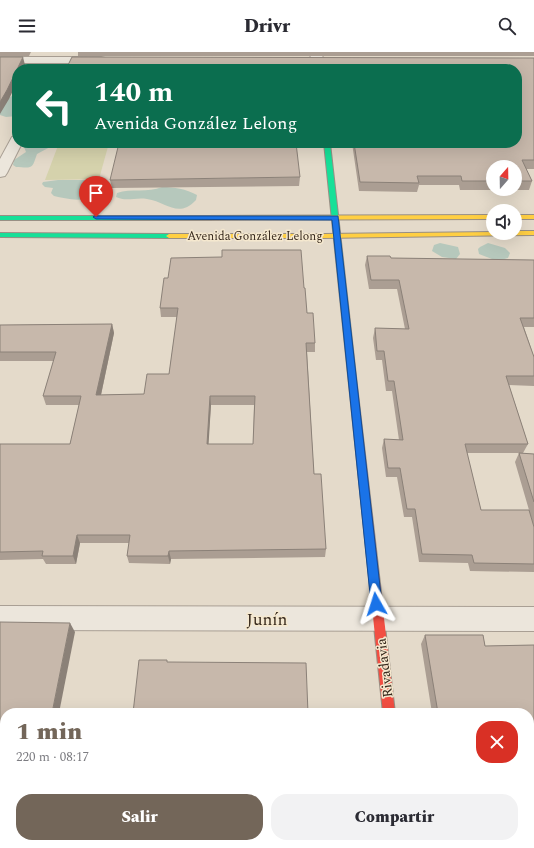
<!DOCTYPE html>
<html lang="es">
<meta charset="utf-8">
<style>
body{margin:0;font-family:Spectral,serif;background:#f2f2f3;color:#2b2b33;height:100vh;display:flex;flex-direction:column;font-size:15px;white-space:nowrap}
*{box-sizing:border-box;margin:0}
p{font-size:13px;color:#7c7c81}
.icon{flex:none;width:22px;height:22px;fill:none;stroke:currentColor;stroke-width:2;stroke-linecap:round;stroke-linejoin:round}
.map{position:relative;flex:1;overflow:hidden}
.side{position:absolute;left:0px;top:656px;width:534px;height:140px;display:flex;flex-direction:column;background:#fff;border-radius:16px 16px 0 0;box-shadow:0 4px 16px #0002}
.side>*{flex:none}
.hud{position:absolute;left:12px;top:12px;width:510px;height:84px;border-radius:16px;box-shadow:0 4px 16px #0002;background:#0b6e4f;color:#fff;overflow:hidden}
.needle{width:26px;rotate:20deg}
.buttons{position:absolute;left:486px;top:108px;display:grid;gap:8px}
.buttons a{display:grid;place-items:center;width:36px;height:36px;border-radius:50%;background:#fff;box-shadow:0 4px 16px #0002;font-size:20px}
.pin{position:absolute;display:grid;place-items:center;width:34px;height:34px;color:#fff;margin:-41px -17px;border-radius:50% 50% 50% 0;rotate:-45deg;box-shadow:0 0 4px #0007}
.pin .icon{rotate:45deg}
.me{position:absolute;width:44px;margin:-22px;rotate:354deg;stroke-linejoin:round;filter:drop-shadow(0 0 3px #0008)}
.turn{display:flex;align-items:center;gap:14px;height:84px;padding:0 16px;font-size:18px}
.turn .icon{width:52px;height:52px;stroke-width:2.5}
.turn b{display:block;font-size:28px;line-height:34px}
.round{display:grid;place-items:center;flex:none;width:42px;height:42px;border-radius:16px;background:#f2f2f3}
.head{display:flex;align-items:center;justify-content:space-between;height:68px;padding:0 16px}
h1{font-size:24px;font-weight:800;line-height:30px;color:#736659}
.button{display:flex;gap:8px;margin-top:auto;padding:8px 16px}
.button a{flex:1;height:46px;border-radius:16px;background:#736659;color:#fff;font-size:16px;font-weight:800;line-height:46px;text-align:center}
.button a+a{background:#f2f2f3;color:#2b2b33}
header{display:flex;justify-content:space-between;align-items:center;height:52px;padding:0 16px;background:#fff;font-size:18px;font-weight:800}
.map>svg:first-child{display:block}
.green{fill:#d5d2ac}
.water{fill:#b6c8bc}
.lines{fill:none;stroke-linecap:round;stroke-linejoin:round}
.street-casing{stroke:#a99f94;stroke-width:2}
.fast-casing{stroke:#988f84;stroke-width:2}
.slow-casing{stroke:#988f84;stroke-width:2}
.jam-casing{stroke:#988f84;stroke-width:2}
.street{fill:#ece6dc;fill-rule:evenodd}
.fast{fill:#16e098;fill-rule:evenodd}
.slow{fill:#ffcf43;fill-rule:evenodd}
.jam{fill:#f24e42;fill-rule:evenodd}
.wall{fill:#ab9e93;fill-rule:evenodd}
.shaded-wall{fill:#8b8178}
.building{fill:#c7b8ab;stroke:#8b8178;fill-rule:evenodd}
.route{fill:#1a73e8;stroke:#114b97}
.labels{text-anchor:middle;stroke-width:3;stroke-linejoin:round;paint-order:stroke}
.far-street-label{font-size:12px;fill:#36281c;stroke:#f5e8cf}
.street-label{font-size:14px;fill:#36281c;stroke:#f5e8cf}
.near-street-label{font-size:17px;fill:#36281c;stroke:#f5e8cf}
</style>
<header><svg class="icon" aria-label="menu" viewBox="0 0 24 24"><path d="M4 6h16M4 12h16M4 18h16"/></svg>Drivr<svg class="icon" aria-label="search" viewBox="0 0 24 24"><circle cx="10" cy="10" r="6"/><path d="M15 15l6 6"/></svg></header>
<div class="map">
<svg width="534" height="796" viewBox="0 0 534 796">
<rect width="100%" height="100%" fill="#e4daca"/>
<path class="green" d="M59,91h50l-10,36 -54,1z"/>
<g class="water">
<path d="M14,43h3v21l-11,1 -6,-2v-8l8,-9z"/>
<path d="M31,91h19v4l-13,7c-5,15 -4,14 -21,13l-3,-2 1,-5 12,-8 -2,-5z"/>
<path d="M58,128h37l-2,6 3,3c-7,16 -28,10 -42,7l-3,-3 2,-5 -8,-1 -3,-3 1,-2z"/>
<path d="M162,135c12,0 24,2 35,8l-1,5c-18,19 -29,2 -49,-1 -11,-2 -21,3 -31,-2l1,-4c14,-5 31,0 45,-6z"/>
<path d="M440,191l18,4 2,7 -4,5 -14,-2 -10,-6 2,-6z"/>
<path d="M488,191l17,5 5,5 -2,5 -11,3 -18,-7 -1,-5 2,-2z"/>
</g>
<g class="lines">
<defs>
<g id="street">
<path d="M310,0h12l2,17h-12z"/>
<path d="M0,5h101l4,1 2,2 -2,2 -4,1h-101z"/>
<path d="M17,84v7h5l-15,30 -2,3 -5,1v-18l12,-22z"/>
<path d="M0,554l534,1v24l-534,-1z"/>
<path d="M389,791h32l1,5h-32z"/>
</g>
<g id="fast">
<path d="M324,91h6l27,242 -4,3 -4,-3z"/>
<path d="M0,164h205l3,2 -3,2h-205z"/>
<path d="M0,181l169,1 3,2 -3,2 -169,-1z"/>
</g>
<g id="slow">
<path d="M493,163v4l-288,1 -3,-2 3,-2z"/>
<rect x="515" y="163" width="19" height="4"/>
<path d="M515,179h19v4l-211,3h-154l-3,-2 3,-2h154l170,-2v1h22z"/>
</g>
<path id="jam" d="M353,330l4,3 38,328h-12l-34,-328z"/>
</defs>
<use href="#street" class="street-casing"/>
<use href="#fast" class="fast-casing"/>
<use href="#slow" class="slow-casing"/>
<use href="#jam" class="jam-casing"/>
<use href="#street" class="street"/>
<use href="#fast" class="fast"/>
<use href="#slow" class="slow"/>
<use href="#jam" class="jam"/>
</g>
<g class="wall">
<path d="M0,0h31l-2,4h-29z"/>
<rect x="78" y="0" width="456" height="4"/>
<path d="M534,6v111h-8l6,12 -3,9h-69l-1,-5h-40l-2,7 -58,-1 -7,-48h165zM493,115h22v22h-22z"/>
<path d="M300,125l-1,9 -187,2 -2,-8z"/>
<path d="M367,204l24,2 143,2v67h-10l10,30v29l-25,-1 19,59 -5,9h-56l14,57h48l-14,-48 4,-9 15,1v118l-64,-1 -2,-8 -49,-1 -7,-45h-8l-7,-40h-11l-4,-29 2,-9 15,1 -7,-49h-6l-4,-31h-6l-3,-22 2,-10 30,1 -8,-40h-28l-4,-24z"/>
<path d="M304,236l3,25 8,30v9h-8l7,122 12,75 -1,8 -154,2 -1,5 -41,-1 -2,-7 2,-13h-49l-4,21h-30l-3,-5 -43,1v-116h70l9,-39h-33l-3,-9 11,-35h-54v-36l112,-1 2,9 -13,62 43,-1 25,-20 8,-57h-16l-1,-9zM211,353h43l-1,39h-45z"/>
<path d="M425,583h58l2,11 49,-1v203h-79l-1,-5h75v-130h-97l-11,-69z"/>
</g>
<g class="shaded-wall">
<path d="M23,5l2,8 -2,4h-6v13l-8,17 -9,15v-12z"/>
<path d="M112,272l2,9 -15,71 -3,-9z"/>
<path d="M210,344l1,9 -3,48 -1,-9z"/>
<path d="M77,483l3,8 -4,21 -3,-8z"/>
<path d="M169,499l2,8 -1,5 -2,-8z"/>
<path d="M70,571l5,9 -16,81h-7z"/>
<path d="M46,791h7l-1,5h-7z"/>
</g>
<g class="building">
<path d="M0,5h23l-16,33 -7,12z"/>
<path d="M72,5l462,1v102h-12l10,21h-17v-14h-22v14h-31l-1,-5h-44l2,7 -59,-1 -6,-39h163v-74h-451z"/>
<path d="M119,91h177l4,34 -190,3z"/>
<path d="M222,198h79l3,38h1l2,25h6l2,30h-9l8,131h7l5,75 -157,2 -1,5h-41l3,-21h-53l-4,21h-31l1,-5 -43,1v-108h70l11,-48h-38l13,-44h-56v-27l112,-1 -16,71 48,-1 3,-20h22l9,-66h-18l4,-30h4l3,-20 51,-1zM210,344h45l-2,48h-46z"/>
<path d="M367,204h23l1,2 143,2v58h-14l14,39v19h-28l22,68h-63l16,66h48l5,17v37l-60,-1 -2,-8 -50,-1 -7,-45h-8l-7,-41h-12l-4,-29 19,1 -9,-59h-6l-4,-30h-7l-2,-23 34,1 -10,-49h-28z"/>
<path d="M519,401l15,1v48z"/>
<path d="M0,570l70,1 -18,90h-47v130h41l-1,5h-45z"/>
<path d="M425,583h58l2,11 49,-1v203h-73l-1,-5h69v-130h-91z"/>
<path d="M139,608h28v2l139,1 2,50h-175z"/>
<path d="M189,791h172v5h-173z"/>
</g>
<path class="route" d="M94,164h244l44,388 -2,3 -4,2 -3,-2 -2,-3 -39,-384 -236,-1 -3,-2z"/>
<g class="labels">
<g class="far-street-label">
<text x="255" y="188">Avenida González Lelong</text>
</g>
<g class="street-label">
<text transform="translate(384 616) rotate(-97)" y="5">Rivadavia</text>
</g>
<g class="near-street-label">
<text x="267" y="573">Junín</text>
</g>
</g>
</svg>
<div class="buttons">
<a><svg class="needle" viewBox="-14 -14 28 28"><path d="M0-13l5 13h-10z" fill="#e53935"/><path d="M0 13l5-13h-10z" fill="#7c7c81"/></svg></a>
<a><svg class="icon" aria-label="sound" viewBox="0 0 24 24"><path d="M4 9h4l5-4v14l-5-4H4zM17 9q2 3 0 6"/></svg></a>
</div>
<div class="pin" style="left:96px;top:165px;background:#d93025"><svg class="icon" aria-label="arrive" viewBox="0 0 24 24"><path d="M6 21V4h12l-3 4 3 4H6"/></svg></div>
<svg class="me" style="left:376px;top:552px" viewBox="-20 -20 40 40"><path d="M0-17L14 15 0 8-14 15z" fill="#1a73e8" stroke="#fff" stroke-width="4"/></svg>
<div class="hud">
<div class="turn"><svg class="icon" aria-label="left" viewBox="0 0 24 24"><path d="M17 20v-9H6M10 6l-5 5 5 5"/></svg><div><b>140 m</b>Avenida González Lelong</div></div>
</div>
<section class="side">
<div class="head"><div><h1>1 min</h1><p>220 m · 08:17</p></div><a class="round" style="background:#d93025;color:#fff"><svg class="icon" aria-label="close" viewBox="0 0 24 24"><path d="M6 6l12 12M18 6L6 18"/></svg></a></div>
<div class="button"><a>Salir</a><a>Compartir</a></div>
</section>
</div>
